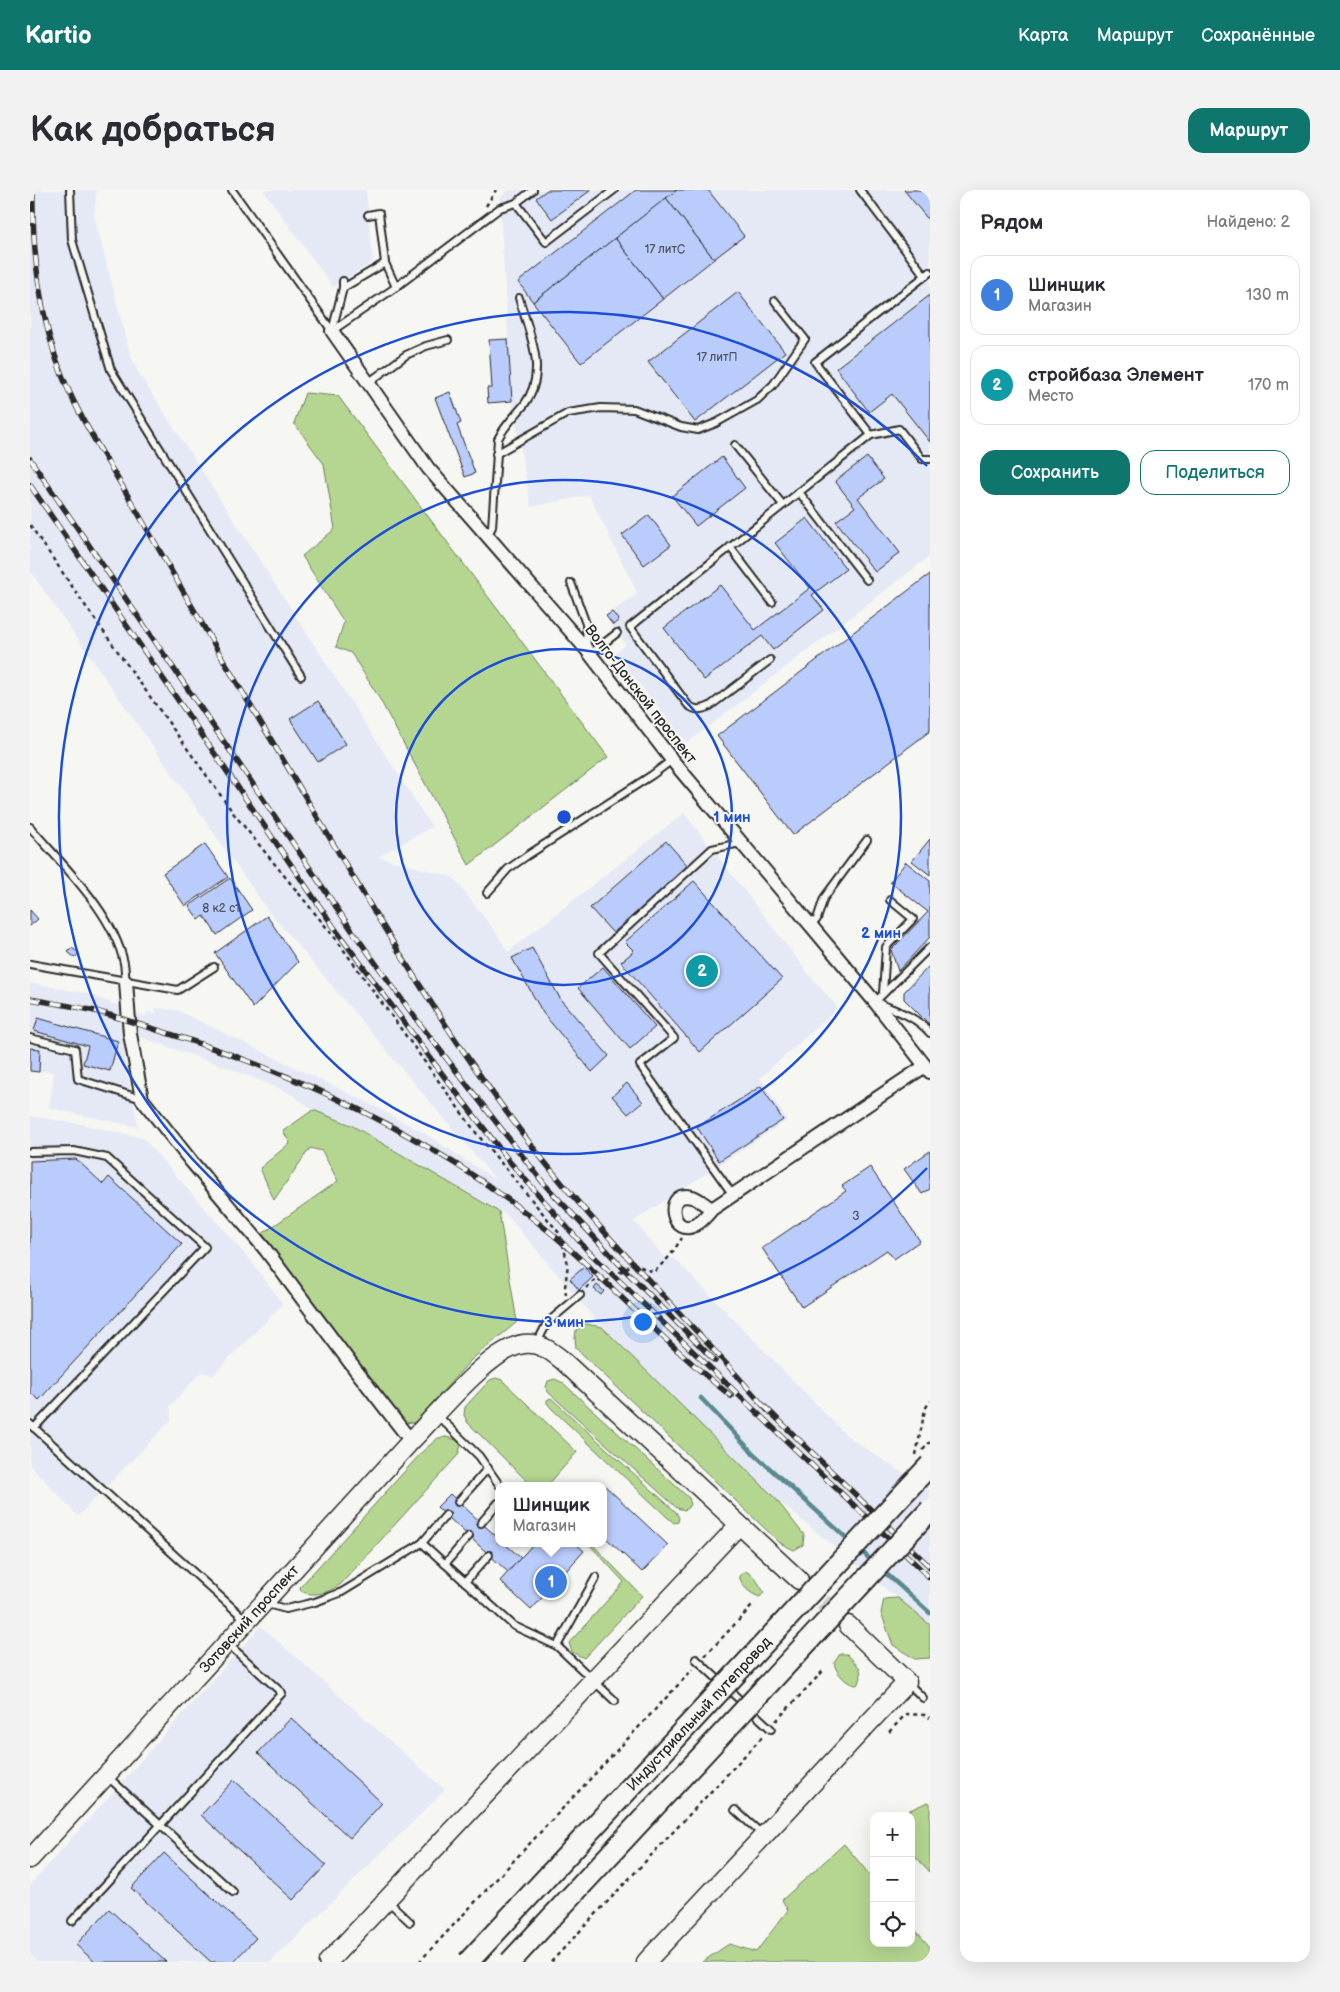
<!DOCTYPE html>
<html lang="ru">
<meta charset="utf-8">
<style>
body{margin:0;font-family:"Balsamiq Sans",sans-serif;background:#f2f2f3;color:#2b2b33}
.controls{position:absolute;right:15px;bottom:15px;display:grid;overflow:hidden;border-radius:10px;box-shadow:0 5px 20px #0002}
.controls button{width:45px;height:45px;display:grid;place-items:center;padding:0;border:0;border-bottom:1px solid #e1e1e2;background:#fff;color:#2b2b33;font:25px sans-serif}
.you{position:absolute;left:612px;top:1131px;width:18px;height:18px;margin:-12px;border:4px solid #fff;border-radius:50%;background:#1a73e8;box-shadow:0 0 0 8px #1a73e833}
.badge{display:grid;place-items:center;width:32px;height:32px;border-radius:50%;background:#0f766e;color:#fff;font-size:16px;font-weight:700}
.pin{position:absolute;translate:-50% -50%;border:2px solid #fff;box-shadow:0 1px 5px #0006}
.popup{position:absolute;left:465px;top:1292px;width:112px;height:65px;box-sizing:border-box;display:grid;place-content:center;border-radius:10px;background:#fff;filter:drop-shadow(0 1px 4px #0005);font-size:16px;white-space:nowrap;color:#7c7c81}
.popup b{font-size:19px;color:#2b2b33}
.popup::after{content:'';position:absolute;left:50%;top:100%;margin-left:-10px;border:10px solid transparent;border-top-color:#fff}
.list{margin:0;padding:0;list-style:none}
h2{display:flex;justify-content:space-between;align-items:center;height:65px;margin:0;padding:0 20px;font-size:21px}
h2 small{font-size:16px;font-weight:400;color:#7c7c81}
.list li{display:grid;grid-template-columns:32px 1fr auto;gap:15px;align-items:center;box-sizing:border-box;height:80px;margin:0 10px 10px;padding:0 10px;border:1px solid #e1e1e2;border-radius:15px}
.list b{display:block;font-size:19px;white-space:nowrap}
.list p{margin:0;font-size:16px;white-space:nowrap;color:#7c7c81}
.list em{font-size:16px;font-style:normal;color:#7c7c81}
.actions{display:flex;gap:10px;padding:15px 20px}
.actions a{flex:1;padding:11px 0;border:1px solid #0f766e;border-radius:15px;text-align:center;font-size:18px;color:#0f766e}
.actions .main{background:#0f766e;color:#fff}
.icon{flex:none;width:28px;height:28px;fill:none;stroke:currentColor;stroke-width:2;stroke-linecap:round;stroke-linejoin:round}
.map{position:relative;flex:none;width:900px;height:1772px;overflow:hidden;border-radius:15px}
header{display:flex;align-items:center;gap:30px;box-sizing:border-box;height:70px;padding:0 25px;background:#0f766e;color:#fff}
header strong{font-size:24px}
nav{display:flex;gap:28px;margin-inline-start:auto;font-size:18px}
.intro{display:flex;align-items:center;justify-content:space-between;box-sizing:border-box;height:120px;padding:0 30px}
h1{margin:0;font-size:35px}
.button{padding:12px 22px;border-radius:15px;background:#0f766e;color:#fff;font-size:18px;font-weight:700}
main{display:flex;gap:30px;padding:0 30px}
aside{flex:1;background:#fff;border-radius:15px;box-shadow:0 5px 20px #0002}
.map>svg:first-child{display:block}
.built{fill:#e4e9f5}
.green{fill:#b4d691;stroke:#70805e}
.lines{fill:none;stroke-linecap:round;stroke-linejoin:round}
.stream{stroke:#59898f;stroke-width:4.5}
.building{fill:#baccfc;stroke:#2b2b2b}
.secondary-tunnel{stroke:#cdcdca;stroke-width:18;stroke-dasharray:18 9;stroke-linecap:butt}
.lane-casing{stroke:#2b2b2b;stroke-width:10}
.street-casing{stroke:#2b2b2b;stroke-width:16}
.secondary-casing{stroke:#2b2b2b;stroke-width:21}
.path{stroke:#2b2b2b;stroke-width:2.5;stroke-dasharray:4 4;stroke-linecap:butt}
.lane{stroke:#f6f6f2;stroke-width:6}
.street{stroke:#f6f6f2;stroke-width:12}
.secondary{stroke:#f6f6f2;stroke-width:18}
.rail-casing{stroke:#2b2b2b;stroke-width:5.5}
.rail{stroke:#f6f6f2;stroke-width:4;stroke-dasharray:11;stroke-linecap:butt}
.primary-bridge-casing{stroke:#2b2b2b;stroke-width:24;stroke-linecap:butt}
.path-bridge{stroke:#2b2b2b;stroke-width:2.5;stroke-dasharray:4 4;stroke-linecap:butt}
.primary-bridge{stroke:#f6f6f2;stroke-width:20}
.ring{fill:none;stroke:#1d4ed8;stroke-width:2.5}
.labels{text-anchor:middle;stroke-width:4;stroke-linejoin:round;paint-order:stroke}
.number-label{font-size:12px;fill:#4f535f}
.street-label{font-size:15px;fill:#2b2b2b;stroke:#f6f6f2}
.centre{fill:#1d4ed8;stroke:#f6f6f2;stroke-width:2.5}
.ring-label{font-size:15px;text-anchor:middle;font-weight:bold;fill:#1d4ed8;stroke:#f6f6f2;stroke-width:4;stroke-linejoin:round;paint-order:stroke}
</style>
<header>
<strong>Kartio</strong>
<nav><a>Карта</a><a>Маршрут</a><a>Сохранённые</a></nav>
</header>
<div class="intro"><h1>Как добраться</h1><a class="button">Маршрут</a></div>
<main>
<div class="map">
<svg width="900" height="1772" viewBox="0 0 900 1772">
<rect width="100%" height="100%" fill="#f6f6f2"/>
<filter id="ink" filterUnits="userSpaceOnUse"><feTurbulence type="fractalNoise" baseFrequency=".02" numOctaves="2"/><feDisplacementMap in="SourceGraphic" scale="10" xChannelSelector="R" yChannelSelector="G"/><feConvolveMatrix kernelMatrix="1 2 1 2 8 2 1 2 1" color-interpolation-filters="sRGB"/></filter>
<g filter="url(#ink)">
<g class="built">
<path d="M0,0H67L64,25L100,164L108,182L402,637L348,667L423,687L467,744L478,762L654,623L782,788L808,818L730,888L757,930L604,1031L636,1070L644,1068L817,1246L900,1301V1435L745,1308L572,1137L476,1024L469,1022L321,935L283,920L258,902L196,877L92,841L95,871L108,937L19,918L24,882L0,881V793L59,804L116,827L117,822L126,823L125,818L147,820L342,915L394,943L466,990L237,719L0,381Z"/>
<path d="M233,0H336L343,72L303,97Z"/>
<path d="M479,0H900V366L657,553L585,464L596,455L575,426L608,404L559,305L501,317L482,211L470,18V7Z"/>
<path d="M0,926L50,934L113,948L221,1071L253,1114L183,1185L171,1182L140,1216L141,1230L48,1326L0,1275Z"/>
<path d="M231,1436L415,1600L241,1772H0V1695Z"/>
</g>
<g class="green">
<path d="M275,203L308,206L578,567L439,675L348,506L321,463L306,457L314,432L272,366L305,339L294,274L264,233Z"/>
<path d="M283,920L321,935L469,1022L487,1132L441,1170L385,1232L373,1233L232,1044L308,991L292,961L280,958L244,1010L230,978L260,953L253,941Z"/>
<path d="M556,1134L572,1137L745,1308L774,1345L773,1355L764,1360L750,1353L546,1158L545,1148L546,1140Z"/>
<path d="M466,1188L472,1190L547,1262L517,1296H502L438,1233L434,1225L435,1217L460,1190Z"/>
<path d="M525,1189L533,1193L659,1308L661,1315L655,1320L647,1318L518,1202L516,1197L518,1191Z"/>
<path d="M521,1208L646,1322L649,1328L648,1332L644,1333L637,1327L522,1219L517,1213V1210Z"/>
<path d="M416,1247L427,1250L431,1255L428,1265L311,1394C300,1402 284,1408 271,1401L270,1397L393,1261L408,1248Z"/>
<path d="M558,1353H561L612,1406L554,1468L542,1462L539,1453L594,1392Z"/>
<path d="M715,1381C725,1385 728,1393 734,1402L730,1407C719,1403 713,1398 709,1386Z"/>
<path d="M868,1408L900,1435V1468L885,1469L863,1455L851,1423L854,1409Z"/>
<path d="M810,1464H817L830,1478L831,1488L827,1495C817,1495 806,1483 804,1473Z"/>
<path d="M898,1612L900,1613V1682L881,1662V1626H866Z"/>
<path d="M814,1654L844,1690V1753H881V1735L900,1757V1772H672L699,1754L726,1762L758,1720L752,1710Z"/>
</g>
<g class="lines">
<g class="stream">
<path d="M671,1208L724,1264L821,1352"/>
<path d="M829,1359L843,1372"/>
<path d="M851,1379L900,1423"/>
</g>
</g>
<g class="building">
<path d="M517,0H561L522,29L506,8Z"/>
<path d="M606,0H647L503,112L488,92Z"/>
<path d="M647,0H678L714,46L684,69L636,8Z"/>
<path d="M874,0H900V32Z"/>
<path d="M636,8L684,69L633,109L585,48Z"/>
<path d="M585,48L633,109L551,173L503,112Z"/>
<path d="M708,102L755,162L665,232L618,172Z"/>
<path d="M900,105V252L862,204L839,222L806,178Z"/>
<path d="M478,149L482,211L458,213L457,198H462L459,150Z"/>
<path d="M420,202L431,233L427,235L445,283L435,287L405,208Z"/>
<path d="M692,267L715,298L666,336L642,306Z"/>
<path d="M837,267L854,289L828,308L870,363L845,382L806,331L825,317L805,291Z"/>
<path d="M619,325L641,355L614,375L592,345Z"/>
<path d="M777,328L816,379L782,405L794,420L743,460L732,446L674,490L634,438L690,395L725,440L780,398L745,353Z"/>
<path d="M900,384V541L763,645L687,546Z"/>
<path d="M582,422L589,430L583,435L576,426Z"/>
<path d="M288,511L316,554L288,572L260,529Z"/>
<path d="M900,649V685L882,671Z"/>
<path d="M636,651L659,677L583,743L560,718Z"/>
<path d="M175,654L198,687L155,716L133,683Z"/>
<path d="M876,672L900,691V747L868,781L861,760L898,722L860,692Z"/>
<path d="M200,688L222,720L187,745L174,726L169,730L159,716Z"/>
<path d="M664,691L752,789L670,862L591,772L604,761L595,752Z"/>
<path d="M0,720L8,729L0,736Z"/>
<path d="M237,726L268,772L223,818L185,763Z"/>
<path d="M42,758L49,763L45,768L38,762Z"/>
<path d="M502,758L531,810L579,866L562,882L513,823L482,768Z"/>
<path d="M900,775V835L874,809V802Z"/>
<path d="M573,777L625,837L600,859L548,798Z"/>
<path d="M8,828L88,851L80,881L53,874L58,856L4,841Z"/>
<path d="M0,858L10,859L9,882L0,881Z"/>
<path d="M597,893L613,912L598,924L582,906Z"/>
<path d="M731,896L753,930L689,971L667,937Z"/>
<path d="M900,961V999L892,1004L874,979Z"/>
<path d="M46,969L73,994L79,987L152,1054L9,1210L0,1202V971Z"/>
<path d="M840,977L890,1051L864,1069L857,1060L772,1117L732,1058L816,1001L812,996Z"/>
<path d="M554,1077L563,1087L549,1100L540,1089Z"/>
<path d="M567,1095L574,1101L571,1105L564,1099Z"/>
<path d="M573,1294L638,1355L612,1382L574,1346V1296H571Z"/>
<path d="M420,1304L468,1348V1353H474L491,1368L478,1382L407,1317Z"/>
<path d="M504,1353H545L554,1361L501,1420L470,1391Z"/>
<path d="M261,1528L352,1613L320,1648L228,1563Z"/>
<path d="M204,1590L296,1675L263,1710L171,1625Z"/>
<path d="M134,1663L226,1748L203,1772H181L101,1698Z"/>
<path d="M79,1719L136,1772H65L46,1755Z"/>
</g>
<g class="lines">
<path class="secondary-tunnel" d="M773,1394L814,1432"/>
<g class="lane-casing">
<g id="lane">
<path d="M40,0L42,50L81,180L271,486"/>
<path d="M202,0L302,141"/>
<path d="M830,0L895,86"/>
<path d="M486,13L516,52L584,0"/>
<path d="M338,25L349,23L355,73L366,97"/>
<path d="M313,98L355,73"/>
<path d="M302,141L366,97L470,18L486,13L503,0"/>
<path d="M302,141L313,98V91"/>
<path d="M338,193L376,165L396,156L418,150"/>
<path d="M841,245L869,239L892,269H900"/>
<path d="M705,255L753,315"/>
<path d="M466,264L538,223L571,218L604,219L651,237L668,240L686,233L727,210L743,195L775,149L745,111"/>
<path d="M769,302L837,390"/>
<path d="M458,345L462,337L468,249C475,235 484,227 494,215C519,182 499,143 489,108"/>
<path d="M700,357L742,412"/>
<path d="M541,393L556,434L557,458"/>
<path d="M560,464L587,443"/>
<path d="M740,470L680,516C671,520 666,521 658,515L600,437L841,245L785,172L900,82"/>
<path d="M0,637C33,676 83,722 94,773C95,779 95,786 96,792"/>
<path d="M457,703L478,679L498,665L622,585L642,570"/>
<path d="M781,736L787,729L794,708L837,650"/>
<path d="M900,757L845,812C865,820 886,826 900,843"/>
<path d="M0,774L148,800L184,777"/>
<path d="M853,803L856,757L883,729L860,710"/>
<path d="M0,848L45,859L48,889L112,909"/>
<path d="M0,962L44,961L77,968L175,1057L4,1238"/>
<path d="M703,1005L610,875L644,848L569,763L682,659L710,653"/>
<path d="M507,1153L517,1133L550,1105"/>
<path d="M407,1225L449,1266L470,1296"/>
<path d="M0,1234L216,1430"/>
<path d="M428,1312L458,1278"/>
<path d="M451,1333L468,1313"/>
<path d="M392,1353L484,1436L527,1456L585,1511"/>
<path d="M415,1374L439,1346"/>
<path d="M435,1392L459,1365"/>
<path d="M237,1414L256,1419L285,1412L312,1402L392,1353L416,1325"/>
<path d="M527,1456L566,1387"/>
<path d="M666,1469L741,1539"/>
<path d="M878,1493L893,1508"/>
<path d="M77,1586L203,1702"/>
<path d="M705,1620L733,1645"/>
<path d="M357,1710L380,1732"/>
<path d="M42,1731L252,1503L198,1454"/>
</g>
</g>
<g class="street-casing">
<g id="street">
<path d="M302,141L398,278L557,460L642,570L845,812L900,882"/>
<path d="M96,792L100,844L112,909L161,971L235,1059L321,1174L381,1251"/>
<path d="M682,1019C676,1016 668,1008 662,1007C632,999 642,1052 668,1033C673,1030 678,1024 682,1019L895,876"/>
</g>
</g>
<g class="secondary-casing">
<g id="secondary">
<path id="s1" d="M0,1669L381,1251C405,1227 460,1158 494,1154C509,1152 521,1161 532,1170L769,1390"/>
<path d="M298,1772L709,1335"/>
<path d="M616,1772L877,1492L818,1435"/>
</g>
</g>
<g class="path">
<path d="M456,16L466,0"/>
<path d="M0,335L61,424L204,624L305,748L447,944L530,1044L538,1074L535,1097L536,1105"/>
<path d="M556,1098L566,1089L575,1092L603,1074L624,1082L640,1066L652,1048"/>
<path d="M886,1265L895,1219L900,1211"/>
<path d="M675,1466L722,1416"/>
<path d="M746,1531L793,1481"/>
<path d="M859,1542L876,1524L895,1525L900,1528"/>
<path d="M389,1772L663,1479"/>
<path d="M521,1772L734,1545"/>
</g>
<use href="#lane" class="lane"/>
<use href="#street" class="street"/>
<use href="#secondary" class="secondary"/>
<g class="rail-casing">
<g id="rail">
<path d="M3,0C2,61 10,129 32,185C50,230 78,271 102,313C141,380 179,447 219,513C312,666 399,825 509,965C580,1055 663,1133 737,1220"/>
<path d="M0,269L227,600L321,739L389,833L515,995L595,1080L685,1171"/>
<path d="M0,295L308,743L413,885L479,971L557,1060L900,1388"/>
<path d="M0,809C21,813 44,816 65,821C85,826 104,833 124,839C266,882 406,948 521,1043C583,1095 637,1156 701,1206"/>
<path d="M733,1215L900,1377"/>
</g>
</g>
<use href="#rail" class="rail"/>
<g class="primary-bridge-casing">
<g id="primary-bridge">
<path id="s2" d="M438,1772L900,1275"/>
<path d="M480,1772L900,1320"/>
</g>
</g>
<path class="path-bridge" d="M893,1260L900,1252"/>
<use href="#primary-bridge" class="primary-bridge"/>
</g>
</g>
<g class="ring">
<circle cx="534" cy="627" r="168"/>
<circle cx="534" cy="627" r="337"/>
<path d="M897 978A505 505 0 1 1 897 276"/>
</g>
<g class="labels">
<g class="number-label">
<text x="635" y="63">17 литС</text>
<text x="687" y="171">17 литП</text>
<text x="191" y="722">8 к2 с1</text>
<text x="826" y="1030">3</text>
</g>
<g class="street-label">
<text transform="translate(611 504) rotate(52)" y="5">Волго-Донской проспект</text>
<text dy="5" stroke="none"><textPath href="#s1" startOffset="325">Зотовский проспект</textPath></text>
<text dy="5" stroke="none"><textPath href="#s2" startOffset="339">Индустриальный путепровод</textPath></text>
</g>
</g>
<circle cx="534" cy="627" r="8" class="centre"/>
<g class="ring-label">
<text x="702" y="632">1 мин</text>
<text x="851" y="748">2 мин</text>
<text x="534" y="1137">3 мин</text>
</g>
</svg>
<div class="controls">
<button>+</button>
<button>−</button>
<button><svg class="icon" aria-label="locate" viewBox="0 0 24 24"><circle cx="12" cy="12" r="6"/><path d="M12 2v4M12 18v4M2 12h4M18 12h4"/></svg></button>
</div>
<div class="you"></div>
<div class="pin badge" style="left:521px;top:1392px;background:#3f7fe0">1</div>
<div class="popup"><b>Шинщик</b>Магазин</div>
<div class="pin badge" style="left:672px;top:781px;background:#0f9aa8">2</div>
</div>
<aside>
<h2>Рядом<small>Найдено: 2</small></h2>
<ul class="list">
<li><span class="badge" style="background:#3f7fe0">1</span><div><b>Шинщик</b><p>Магазин</p></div><em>130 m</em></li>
<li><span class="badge" style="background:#0f9aa8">2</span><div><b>стройбаза Элемент</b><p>Место</p></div><em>170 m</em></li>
</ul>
<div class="actions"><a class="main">Сохранить</a><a>Поделиться</a></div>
</aside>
</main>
